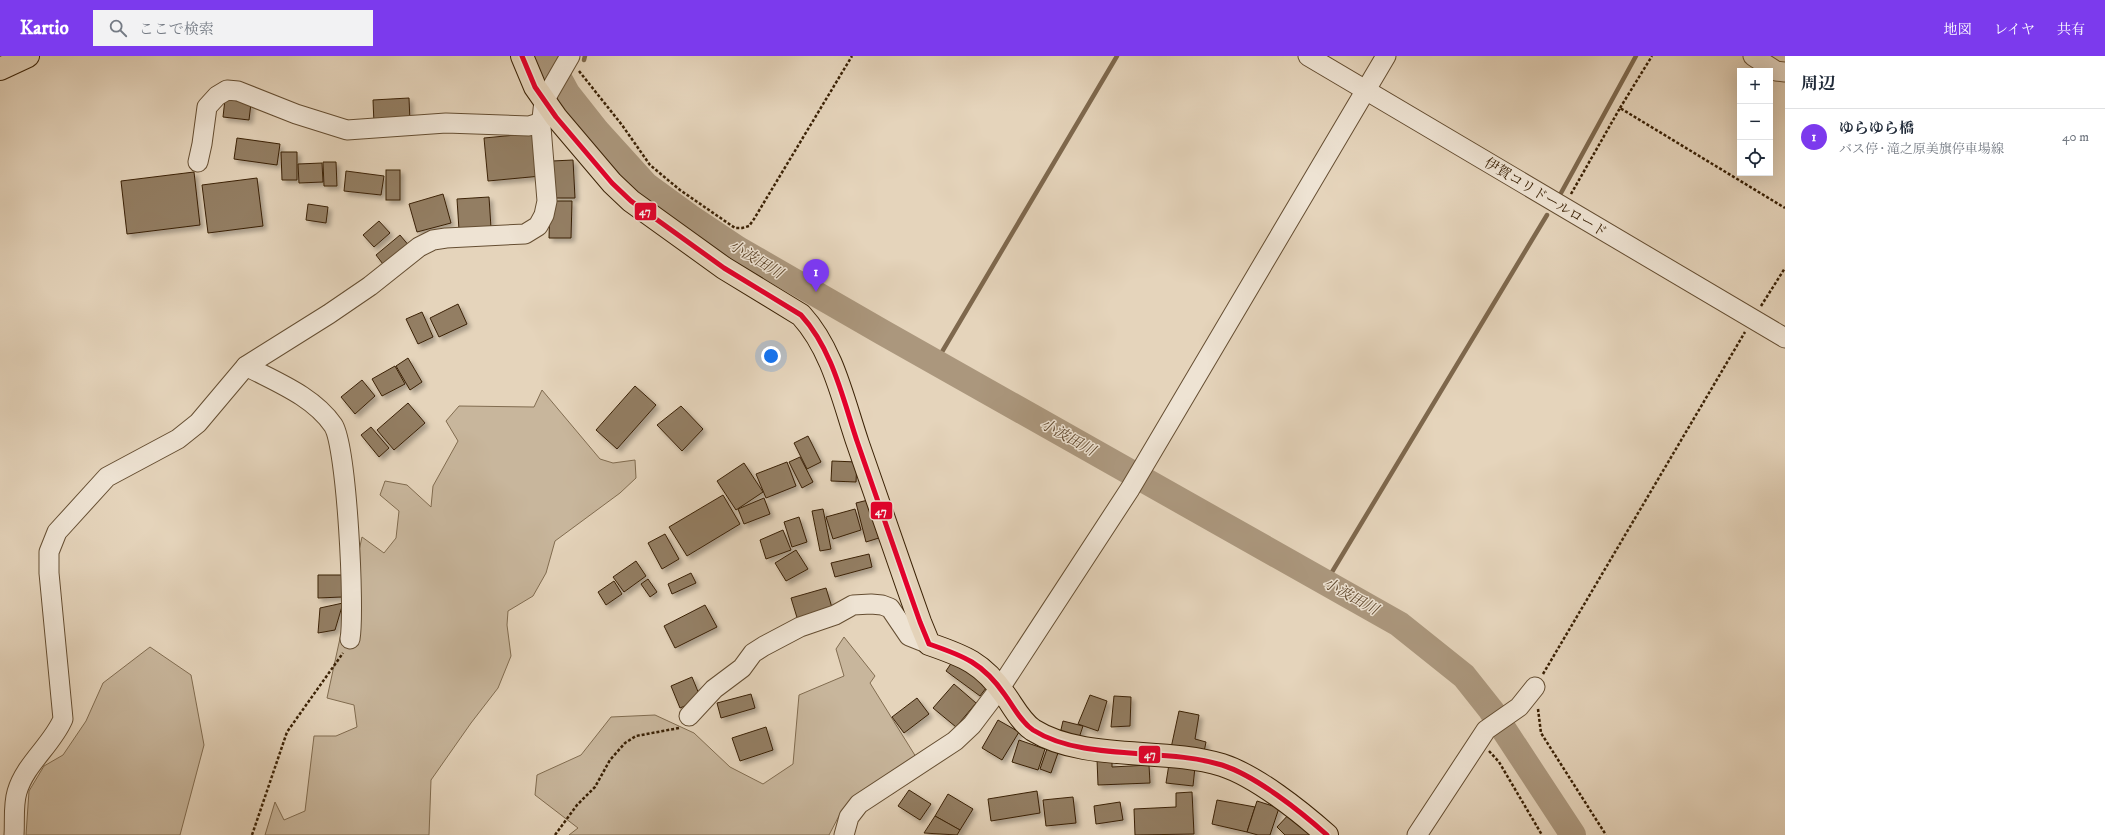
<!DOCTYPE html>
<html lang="ja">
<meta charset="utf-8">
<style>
body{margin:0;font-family:"IM FELL DW Pica","Noto Serif JP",serif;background:#f2f2f3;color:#1f2937}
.controls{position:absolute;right:12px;top:12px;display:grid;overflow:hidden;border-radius:0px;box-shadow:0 4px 16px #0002}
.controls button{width:36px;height:36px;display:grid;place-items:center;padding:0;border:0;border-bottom:1px solid #e0e1e3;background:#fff;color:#1f2937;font:20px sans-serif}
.you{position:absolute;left:771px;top:300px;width:14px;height:14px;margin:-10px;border:3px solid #fff;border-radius:50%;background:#1a73e8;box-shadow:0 0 0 6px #1a73e833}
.badge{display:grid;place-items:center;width:26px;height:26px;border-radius:50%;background:#7c3aed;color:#fff;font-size:13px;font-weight:700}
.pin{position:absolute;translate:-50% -33px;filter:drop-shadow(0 1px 2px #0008)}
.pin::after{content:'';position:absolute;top:21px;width:14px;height:12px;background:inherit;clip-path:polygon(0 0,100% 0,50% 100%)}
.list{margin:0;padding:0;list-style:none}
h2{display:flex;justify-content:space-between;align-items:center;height:52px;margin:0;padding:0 16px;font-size:17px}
h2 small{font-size:13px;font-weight:400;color:#747a83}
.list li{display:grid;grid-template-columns:26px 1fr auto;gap:12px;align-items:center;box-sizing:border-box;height:56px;padding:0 16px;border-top:1px solid #e0e1e3}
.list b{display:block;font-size:15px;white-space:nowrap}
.list p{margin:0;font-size:13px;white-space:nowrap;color:#747a83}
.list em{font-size:13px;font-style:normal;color:#747a83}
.icon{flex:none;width:22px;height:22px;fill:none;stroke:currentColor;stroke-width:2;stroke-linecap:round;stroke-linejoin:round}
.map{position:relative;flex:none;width:1785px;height:779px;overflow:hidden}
header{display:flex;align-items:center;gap:24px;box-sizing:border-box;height:56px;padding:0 20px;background:#7c3aed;color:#fff}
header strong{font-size:19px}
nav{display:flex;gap:22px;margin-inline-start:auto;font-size:14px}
.search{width:280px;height:36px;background:#f2f2f3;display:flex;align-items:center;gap:10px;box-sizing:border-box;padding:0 14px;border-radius:0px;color:#747a83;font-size:15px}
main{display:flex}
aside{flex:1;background:#fff}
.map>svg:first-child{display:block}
.green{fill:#c8b69c;stroke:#816c50}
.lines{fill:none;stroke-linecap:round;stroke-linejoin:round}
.stream{stroke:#7e684d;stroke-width:4.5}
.river{stroke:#ab977d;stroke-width:26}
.building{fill:#937e64;stroke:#3a2105;filter:url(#shadow)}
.minor-casing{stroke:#654e32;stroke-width:21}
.major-casing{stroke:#3a2105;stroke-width:24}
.highway-casing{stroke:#3a2105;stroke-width:24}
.path{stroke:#3a2105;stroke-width:2.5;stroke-dasharray:3 2;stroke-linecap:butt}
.minor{stroke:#eee3d3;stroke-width:19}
.major{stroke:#e5d4bb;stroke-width:22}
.highway{stroke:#e5d4bb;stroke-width:22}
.bus-1-casing{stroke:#eee3d3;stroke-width:8}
.bus-1{stroke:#e4002b;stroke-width:5}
.labels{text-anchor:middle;stroke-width:3;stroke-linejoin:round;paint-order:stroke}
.street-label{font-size:14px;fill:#3a2105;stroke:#eee3d3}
.water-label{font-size:15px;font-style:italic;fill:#624a2f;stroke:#eee3d3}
.line-badge{stroke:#eee3d3;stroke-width:1.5}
.badge-label{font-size:11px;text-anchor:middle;font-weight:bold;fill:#fff}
</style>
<header>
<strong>Kartio</strong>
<div class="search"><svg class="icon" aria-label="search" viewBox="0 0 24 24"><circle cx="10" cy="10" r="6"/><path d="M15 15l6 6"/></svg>ここで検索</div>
<nav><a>地図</a><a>レイヤ</a><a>共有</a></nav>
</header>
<main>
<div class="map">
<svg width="1785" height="779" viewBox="0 0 1785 779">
<defs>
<filter id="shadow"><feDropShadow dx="3.5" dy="3.5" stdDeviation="2" flood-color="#0004"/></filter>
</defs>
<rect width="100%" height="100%" fill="#e5d4bb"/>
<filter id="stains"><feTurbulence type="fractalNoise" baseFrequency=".005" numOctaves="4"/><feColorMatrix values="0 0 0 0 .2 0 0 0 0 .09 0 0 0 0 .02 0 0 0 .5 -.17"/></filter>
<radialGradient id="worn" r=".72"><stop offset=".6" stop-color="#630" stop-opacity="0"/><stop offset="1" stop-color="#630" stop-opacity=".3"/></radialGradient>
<g class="green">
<path d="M542,334L600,403L613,407L635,404L636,422L620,437L555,485L546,517L533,540L508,555L507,569L511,600L498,632L471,667L431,724L429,779H265L275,746L284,764L305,755L314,680H336L357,671L354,649L327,642L362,481L384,497L396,482L399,455L380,439L385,425L407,429L431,451L433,430L458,385L446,365L459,350L534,351Z"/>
<path d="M844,581L875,620L870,627L916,701L913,720L894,737L840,758L829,779H569L578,772L535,739L537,719L581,699L611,661L655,659L694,677L730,711L763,728L793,708L799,639L844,620L836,593Z"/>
<path d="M150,591L191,619L204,689L180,779H26L29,735L44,710L63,699L86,665L103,627Z"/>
</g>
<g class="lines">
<g class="stream">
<path d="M584,4L585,0"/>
<path d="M1561,137L1636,0"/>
<path d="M936,306L1117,0"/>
<path d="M1326,526L1547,159"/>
</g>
<path class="river" d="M547,0L567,37L597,75L646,129L690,161L738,193L882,276L1399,568L1464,620L1491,654L1573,779"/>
</g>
<g class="building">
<path d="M409,42L410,66L374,68L373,44Z"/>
<path d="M225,43L251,47L249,64L223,61Z"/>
<path d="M537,77L541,120L488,125L484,82Z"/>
<path d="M237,82L280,88L277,109L234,103Z"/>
<path d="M281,96H297V124H282Z"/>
<path d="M573,104L575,142H554L552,105Z"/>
<path d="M323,106H336L337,130H324Z"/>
<path d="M322,107L323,126L299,127L298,108Z"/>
<rect x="386" y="114" width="14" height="30"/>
<path d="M346,115L384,120L381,139L344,135Z"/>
<path d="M194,116L200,169L127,178L121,125Z"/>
<path d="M257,122L263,170L208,177L202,129Z"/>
<path d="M443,138L451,167L417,176L409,148Z"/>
<path d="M489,141L491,172L459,174L457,143Z"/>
<path d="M550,145H572L571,182H549Z"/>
<path d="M308,148L328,151L326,167L306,164Z"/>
<path d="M379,165L390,177L374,191L363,179Z"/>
<path d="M400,179L410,191L386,212L376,199Z"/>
<path d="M458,248L467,268L439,281L430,262Z"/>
<path d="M422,256L433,281L418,288L406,263Z"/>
<path d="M408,302L422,326L410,334L396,310Z"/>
<path d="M395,310L405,328L382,340L372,323Z"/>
<path d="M362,324L375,340L355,358L341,341Z"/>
<path d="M635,330L656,349L617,393L596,374Z"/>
<path d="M408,347L425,367L394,394L377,374Z"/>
<path d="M681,350L703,373L682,395L657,369Z"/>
<path d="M371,371L389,392L379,401L361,379Z"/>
<path d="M808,380L821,406L807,413L794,387Z"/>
<path d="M800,401L813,426L802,432L789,406Z"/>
<path d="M832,405L857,406L856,426L831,425Z"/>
<path d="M787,406L796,430L766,442L756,418Z"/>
<path d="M744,407L763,436L736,454L717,425Z"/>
<path d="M723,439L740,468L687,500L669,471Z"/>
<path d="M764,442L770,458L744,468L738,453Z"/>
<path d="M872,443L882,481L866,486L856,447Z"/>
<path d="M823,453L831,493L820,495L812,455Z"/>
<path d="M855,453L861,474L833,483L826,461Z"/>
<path d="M799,461L807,486L792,491L784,466Z"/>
<path d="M783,474L791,494L766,503L760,484Z"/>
<path d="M665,478L679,503L662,513L648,487Z"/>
<path d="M796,494L808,513L786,525L775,507Z"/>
<path d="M869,498L872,511L835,521L831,507Z"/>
<path d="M636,505L646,520L624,536L613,521Z"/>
<path d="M691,517L696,527L672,538L668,528Z"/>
<path d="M318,519H343L342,541L318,542Z"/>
<path d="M648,523L657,536L650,541L641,528Z"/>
<path d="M614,525L622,538L606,549L598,536Z"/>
<path d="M826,532L834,558L799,568L791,542Z"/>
<path d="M343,547L335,574L318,577L320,552Z"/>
<path d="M705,549L717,571L675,592L664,570Z"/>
<path d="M954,603L989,628L980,640L946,615Z"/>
<path d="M692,621L701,643L680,652L671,630Z"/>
<path d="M954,628L976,647L956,671L933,652Z"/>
<path d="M751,638L755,652L721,662L717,647Z"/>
<path d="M1090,639L1107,645L1098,675L1078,668Z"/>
<path d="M1114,640L1131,641L1130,670L1111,671Z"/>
<path d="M917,642L929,658L904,677L892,661Z"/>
<path d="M1179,655L1199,659L1195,683L1206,686L1204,696L1171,692Z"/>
<path d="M998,664L1019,676L1002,704L982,692Z"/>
<path d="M1063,665L1083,670L1079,682L1060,678Z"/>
<path d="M766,671L773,694L740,705L732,682Z"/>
<path d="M1019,684L1045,693L1038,714L1012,706Z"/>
<path d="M1048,690L1059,694L1051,717L1040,713Z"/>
<path d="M1097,703H1112V711L1149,709L1150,727L1098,729Z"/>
<path d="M1169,708L1195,711L1193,730L1166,727Z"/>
<path d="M909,734L931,748L920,764L898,750Z"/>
<path d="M1037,735L1040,757L991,765L988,743Z"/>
<path d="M1192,736L1194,778L1135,779L1134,753L1176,751V737Z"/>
<path d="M948,738L973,753L960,774L935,760Z"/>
<path d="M1073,741L1076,767L1046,770L1043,744Z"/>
<path d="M1217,744L1255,751L1247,776L1212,768Z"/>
<path d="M1257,745L1279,752L1270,779H1258L1247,776Z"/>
<path d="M1120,746L1123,764L1096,768L1094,750Z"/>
<path d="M1291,756L1315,779H1285L1277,771Z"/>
<path d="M935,760L960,774L957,779L924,777Z"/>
</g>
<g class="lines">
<g class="minor-casing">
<g id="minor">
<path d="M1308,0L1785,282"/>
<path d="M1753,0L1776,15L1785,16"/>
<path d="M198,106L202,88L207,51L217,40L227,34L238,35L296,58L347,74L446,67L529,70L542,66"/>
<path d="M246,310C276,326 313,340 333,369C347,389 355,555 350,583"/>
<path d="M689,660L714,633L742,612L753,597L764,590L800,571L835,559L853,549L871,548L882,549L890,552L909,580L929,588"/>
<path d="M14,779C15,765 13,749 17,736C25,708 52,689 63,663L49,517V496L57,476L107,421L178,383L198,367L246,310L329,258L370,230L419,191L433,184L446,182L525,178L538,170L544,159L547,145L541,71L544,45L570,0"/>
<path d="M844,779L849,761L859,748L955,685L972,669L1000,632L1130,433L1386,0"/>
<path d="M1417,779L1486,674L1519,651L1535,631"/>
</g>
</g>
<g class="major-casing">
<path id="major" d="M522,0L535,31L556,61L612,127L631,145L724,212L801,259C833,294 843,344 858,388C879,448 899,507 920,566L929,588C964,600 983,607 1005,639C1013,650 1021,666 1033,674C1084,706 1164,691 1222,709C1256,720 1300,755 1327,779"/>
</g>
<g class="highway-casing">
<path id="highway" d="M0,13L28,0"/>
</g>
<g class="path">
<path d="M579,15L622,69L650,109L680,134L735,172H742L749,170L754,163L852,0"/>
<path d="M1620,52L1652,0"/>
<path d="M1571,138L1620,52L1785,152"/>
<path d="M1761,250L1785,212"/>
<path d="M1543,618L1745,276"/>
<path d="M1538,653L1541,677L1606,779"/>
<path d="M1489,695L1499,706L1542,779"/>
<path d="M252,779L287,676L343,597"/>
<path d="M555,779L577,749L595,731L610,704L625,687L636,680L679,672"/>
</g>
<use href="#minor" class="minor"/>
<use href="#major" class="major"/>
<use href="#highway" class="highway"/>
<g class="bus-1-casing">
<path id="bus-1" d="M522,0L535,31L556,61L612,127L631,145L724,212L801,259C833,294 843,344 858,388C879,448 899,507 920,566L929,588C964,600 983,607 1005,639C1013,650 1021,666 1033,674C1084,706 1164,691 1222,709C1256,720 1300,755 1327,779"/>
</g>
<use href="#bus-1" class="bus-1"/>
</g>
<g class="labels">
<g class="street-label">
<text transform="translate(1546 141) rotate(31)" y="5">伊賀コリドールロード</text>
</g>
<g class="water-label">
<text transform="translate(756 203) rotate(31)" y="5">小波田川</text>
<text transform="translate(1068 381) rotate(29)" y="5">小波田川</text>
<text transform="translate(1351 540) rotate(29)" y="5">小波田川</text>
</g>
</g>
<g class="line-badge">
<rect x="634" y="146" width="23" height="19" rx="4" fill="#e4002b"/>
<rect x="870" y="445" width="23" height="19" rx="4" fill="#e4002b"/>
<rect x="1138" y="689" width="23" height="19" rx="4" fill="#e4002b"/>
</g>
<g class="badge-label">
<text x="645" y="159">47</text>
<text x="881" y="459">47</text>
<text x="1150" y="702">47</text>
</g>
<rect width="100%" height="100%" filter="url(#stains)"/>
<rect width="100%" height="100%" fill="url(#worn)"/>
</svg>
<div class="controls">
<button>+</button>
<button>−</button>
<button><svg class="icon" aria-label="locate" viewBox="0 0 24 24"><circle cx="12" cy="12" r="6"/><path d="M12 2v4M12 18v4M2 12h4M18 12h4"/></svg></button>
</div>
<div class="you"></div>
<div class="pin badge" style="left:816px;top:236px">1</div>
</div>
<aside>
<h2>周辺<small></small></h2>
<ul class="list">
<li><span class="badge">1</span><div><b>ゆらゆら橋</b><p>バス停 · 滝之原美旗停車場線</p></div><em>40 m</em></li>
</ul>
</aside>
</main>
